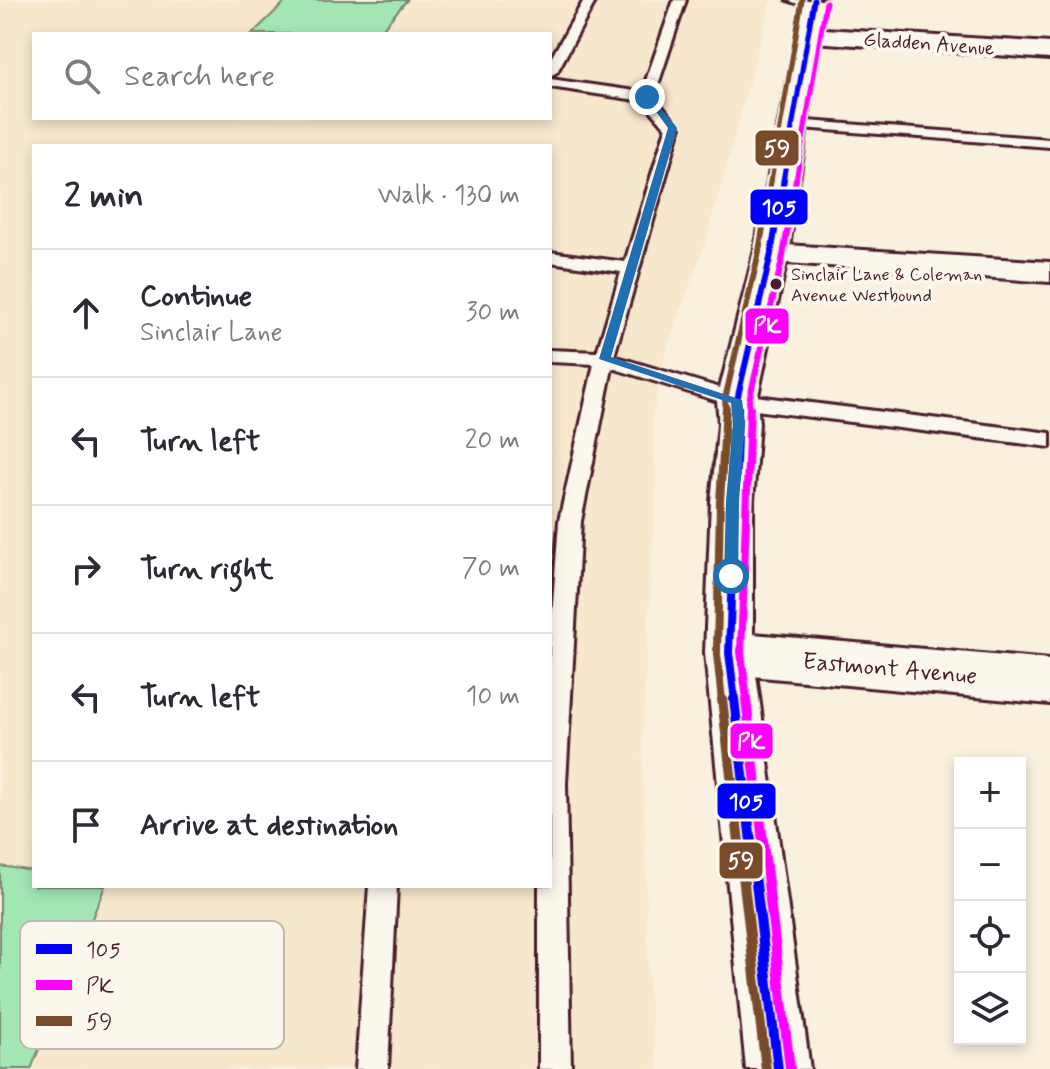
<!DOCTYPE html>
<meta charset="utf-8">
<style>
body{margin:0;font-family:Mynerve,sans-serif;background:#f2f2f3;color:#2b2b33}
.controls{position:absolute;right:24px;bottom:24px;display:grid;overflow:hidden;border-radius:0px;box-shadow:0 4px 12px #0003}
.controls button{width:72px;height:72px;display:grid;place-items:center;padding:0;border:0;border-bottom:2px solid #e1e1e2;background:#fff;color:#2b2b33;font:40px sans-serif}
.stop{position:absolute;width:24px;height:24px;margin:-18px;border:6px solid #1f6fb2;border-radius:50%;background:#fff}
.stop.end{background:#1f6fb2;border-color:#fff;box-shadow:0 2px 8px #0008}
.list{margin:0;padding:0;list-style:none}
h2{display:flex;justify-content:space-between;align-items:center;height:104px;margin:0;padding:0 32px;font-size:34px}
h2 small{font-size:26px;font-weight:400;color:#7c7c81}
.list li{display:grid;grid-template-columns:52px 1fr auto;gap:24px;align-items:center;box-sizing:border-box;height:128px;padding:0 32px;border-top:2px solid #e1e1e2}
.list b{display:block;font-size:30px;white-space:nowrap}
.list p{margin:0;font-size:26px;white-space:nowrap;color:#7c7c81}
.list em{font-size:26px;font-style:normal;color:#7c7c81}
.icon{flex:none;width:44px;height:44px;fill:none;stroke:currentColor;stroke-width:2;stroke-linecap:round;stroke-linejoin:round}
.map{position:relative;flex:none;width:1050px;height:1069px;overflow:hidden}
.search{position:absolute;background:#fff;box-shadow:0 4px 12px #0003;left:32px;top:32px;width:520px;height:88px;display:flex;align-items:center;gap:20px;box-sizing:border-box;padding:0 28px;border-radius:0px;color:#7c7c81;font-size:30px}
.panel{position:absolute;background:#fff;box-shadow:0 4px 12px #0003;left:32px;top:144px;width:520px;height:744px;border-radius:0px}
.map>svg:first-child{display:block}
.built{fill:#f7e7cd;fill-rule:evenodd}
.green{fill:#a2e7b3;stroke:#76836f;stroke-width:2}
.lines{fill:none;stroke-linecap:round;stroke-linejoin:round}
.service-casing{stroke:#4a1f2b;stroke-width:6}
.minor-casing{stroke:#4a1f2b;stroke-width:6}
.secondary-casing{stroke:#4a1f2b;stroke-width:6}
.service{fill:#fbf7ec;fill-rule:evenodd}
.minor{fill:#fbf7ec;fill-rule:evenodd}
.secondary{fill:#fbf7ec;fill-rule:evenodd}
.bus-1-far3-casing{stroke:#fbf7ec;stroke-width:9}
.bus-1-far2-casing{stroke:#fbf7ec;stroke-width:11}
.bus-1-far1-casing{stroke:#fbf7ec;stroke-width:14}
.bus-1-casing{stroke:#fbf7ec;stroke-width:16}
.bus-2-far3-casing{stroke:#fbf7ec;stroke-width:9}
.bus-2-far2-casing{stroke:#fbf7ec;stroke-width:11}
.bus-2-far1-casing{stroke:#fbf7ec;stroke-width:14}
.bus-2-casing{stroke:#fbf7ec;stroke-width:16}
.bus-3-far3-casing{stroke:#fbf7ec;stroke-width:9}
.bus-3-far2-casing{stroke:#fbf7ec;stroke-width:11}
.bus-3-far1-casing{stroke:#fbf7ec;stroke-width:14}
.bus-3-casing{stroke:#fbf7ec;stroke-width:16}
.bus-1-far3{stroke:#00f;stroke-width:5}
.bus-1-far2{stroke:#00f;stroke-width:6}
.bus-1-far1{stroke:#00f;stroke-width:8}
.bus-1{stroke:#00f;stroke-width:10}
.bus-2-far3{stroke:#f0f;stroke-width:5}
.bus-2-far2{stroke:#f0f;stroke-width:6}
.bus-2-far1{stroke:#f0f;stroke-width:8}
.bus-2{stroke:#f0f;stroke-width:10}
.bus-3-far3{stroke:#7a4b2a;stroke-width:5}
.bus-3-far2{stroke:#7a4b2a;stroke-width:6}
.bus-3-far1{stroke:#7a4b2a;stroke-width:8}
.bus-3{stroke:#7a4b2a;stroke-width:10}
.route{fill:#1f6fb2}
.bus-dot{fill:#4a1f2b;stroke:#fbf7ec;stroke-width:3}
.labels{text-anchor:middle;stroke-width:8;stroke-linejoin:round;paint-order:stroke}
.far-bus-label{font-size:18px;fill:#4a1f2b;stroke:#fbf7ec;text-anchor:start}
.far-street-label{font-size:20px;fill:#4a1f2b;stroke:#fbf7ec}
.street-label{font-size:24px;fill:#4a1f2b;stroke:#fbf7ec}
.key{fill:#fbf7ec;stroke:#c6b6b2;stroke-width:2}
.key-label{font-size:22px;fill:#4a1f2b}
.line-badge{stroke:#fbf7ec;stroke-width:3}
.badge-label{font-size:22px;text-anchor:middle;font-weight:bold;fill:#fff}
</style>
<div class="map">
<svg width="1050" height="1069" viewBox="0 0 1050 1069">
<rect width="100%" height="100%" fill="#f9f0de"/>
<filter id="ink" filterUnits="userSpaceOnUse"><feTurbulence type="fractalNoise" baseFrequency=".0125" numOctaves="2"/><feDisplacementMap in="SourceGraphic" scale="16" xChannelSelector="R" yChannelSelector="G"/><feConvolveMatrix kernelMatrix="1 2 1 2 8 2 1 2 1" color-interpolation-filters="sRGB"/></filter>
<g filter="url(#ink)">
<path class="built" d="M0,0H771L730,154L705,243L667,348L652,416L656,480L642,739L649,998L658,1069H0ZM34,34H550V118H34ZM34,146H550V886H34Z"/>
<g class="green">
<path d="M287,0H407L378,34H252Z"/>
<path d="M0,866L34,871V886H105L31,1069H0Z"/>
</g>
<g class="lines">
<g class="service-casing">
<g id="service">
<path d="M584,0H596L557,72L550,76V60Z"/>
<path d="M674,0H686L654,97L680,128L614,356L740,394L1050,433V447L740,408L612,368L581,521L566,783L571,1069H539V886H550V644L559,521L594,364L550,362V350L597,352L621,272L550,262V252L625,262L666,128L643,101L550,87V79L642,92Z"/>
<path d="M787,0H808L819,5L813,9Z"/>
<path d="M793,120L1050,139V147L788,127V121Z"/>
<path d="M369,886H397L388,1069H356Z"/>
</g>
</g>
<g class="minor-casing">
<g id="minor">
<path d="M808,28L1050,43V59L799,41L795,36L799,31Z"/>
<path d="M771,244L1050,262V282L759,261L754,254L759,247Z"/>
<path d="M729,632L1050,660V704L729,674L712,668L705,653L712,638Z"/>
</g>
</g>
<g class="secondary-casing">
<path id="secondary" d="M802,0H826L788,254L757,400L759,424L753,501V653L810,1069H746L705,653L711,501L719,424L717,400L754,254Z"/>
</g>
<use href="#service" class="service"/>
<use href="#minor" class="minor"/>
<use href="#secondary" class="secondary"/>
<g class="bus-1-far3-casing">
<path id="bus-1-far3" d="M783,181L814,0"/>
</g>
<g class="bus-1-far2-casing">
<path id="bus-1-far2" d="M738,410L737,400L771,254L784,179"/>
</g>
<g class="bus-1-far1-casing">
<path id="bus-1-far1" d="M735,701L729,653L738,408"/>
</g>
<g class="bus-1-casing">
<path id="bus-1" d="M734,699L778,1069"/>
</g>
<g class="bus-2-far3-casing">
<path id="bus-2-far3" d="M796,181L826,2"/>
</g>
<g class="bus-2-far2-casing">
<path id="bus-2-far2" d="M750,410L749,401L783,256L796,179"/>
</g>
<g class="bus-2-far1-casing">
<path id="bus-2-far1" d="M747,701L741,652L750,408"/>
</g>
<g class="bus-2-casing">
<path id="bus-2" d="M746,699L790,1068"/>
</g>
<g class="bus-3-far3-casing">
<path id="bus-3-far3" d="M771,181L802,0"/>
</g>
<g class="bus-3-far2-casing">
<path id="bus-3-far2" d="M726,410L725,399L759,252L771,179"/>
</g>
<g class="bus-3-far1-casing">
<path id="bus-3-far1" d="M722,701L717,654L720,501L726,408"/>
</g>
<g class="bus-3-casing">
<path id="bus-3" d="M722,699L766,1069"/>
</g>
<use href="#bus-1-far3" class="bus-1-far3"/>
<use href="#bus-1-far2" class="bus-1-far2"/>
<use href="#bus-1-far1" class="bus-1-far1"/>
<use href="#bus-1" class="bus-1"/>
<use href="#bus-2-far3" class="bus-2-far3"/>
<use href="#bus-2-far2" class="bus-2-far2"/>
<use href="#bus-2-far1" class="bus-2-far1"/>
<use href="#bus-2" class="bus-2"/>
<use href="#bus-3-far3" class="bus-3-far3"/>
<use href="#bus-3-far2" class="bus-3-far2"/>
<use href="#bus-3-far1" class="bus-3-far1"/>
<use href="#bus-3" class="bus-3"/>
</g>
</g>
<path class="route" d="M644,95H650L677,128L611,357L742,400L745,424L739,501L738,576L731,581L724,576L726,501L733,424L731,403L599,359L668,128Z"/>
<circle class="bus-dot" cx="776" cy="284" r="7"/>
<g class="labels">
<g class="far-bus-label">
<text x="791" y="280">Sinclair Lane &amp; Coleman<tspan x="791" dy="21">Avenue Westbound</tspan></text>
</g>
<g class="far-street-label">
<text transform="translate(929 43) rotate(4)" y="7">Gladden Avenue</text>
</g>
<g class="street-label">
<text transform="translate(890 668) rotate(5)" y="8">Eastmont Avenue</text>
</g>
</g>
<rect x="20" y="921" width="264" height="128" rx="12" class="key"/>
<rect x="36" y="944" width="36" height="10" fill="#00f"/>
<rect x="36" y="980" width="36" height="10" fill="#f0f"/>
<rect x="36" y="1016" width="36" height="10" fill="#7a4b2a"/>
<g class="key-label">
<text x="86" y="957">105</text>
<text x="86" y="993">PK</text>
<text x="86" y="1029">59</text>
</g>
<g class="line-badge">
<rect x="754" y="129" width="46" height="38" rx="8" fill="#7a4b2a"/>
<rect x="749" y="188" width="60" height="38" rx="8" fill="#00f"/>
<rect x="744" y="307" width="46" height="38" rx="8" fill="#f0f"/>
<rect x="729" y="722" width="45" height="38" rx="8" fill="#f0f"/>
<rect x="716" y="782" width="61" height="38" rx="8" fill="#00f"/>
<rect x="718" y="841" width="46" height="39" rx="8" fill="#7a4b2a"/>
</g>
<g class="badge-label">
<text x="777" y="156">59</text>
<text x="779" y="215">105</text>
<text x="767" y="333">PK</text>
<text x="751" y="749">PK</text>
<text x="746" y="809">105</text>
<text x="741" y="868">59</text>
</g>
</svg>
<div class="controls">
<button>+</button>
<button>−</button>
<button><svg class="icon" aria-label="locate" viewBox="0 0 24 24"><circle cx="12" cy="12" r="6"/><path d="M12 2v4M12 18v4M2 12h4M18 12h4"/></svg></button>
<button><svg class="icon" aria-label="layers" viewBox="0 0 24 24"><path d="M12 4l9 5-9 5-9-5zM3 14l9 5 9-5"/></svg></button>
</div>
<div class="stop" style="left:731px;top:576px"></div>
<div class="stop end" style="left:647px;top:97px"></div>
<div class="search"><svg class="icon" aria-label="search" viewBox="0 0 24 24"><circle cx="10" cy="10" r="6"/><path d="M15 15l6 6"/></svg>Search here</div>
<section class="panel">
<h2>2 min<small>Walk · 130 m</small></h2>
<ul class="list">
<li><svg class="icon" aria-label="ahead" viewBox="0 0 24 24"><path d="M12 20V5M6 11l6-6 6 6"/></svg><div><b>Continue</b><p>Sinclair Lane</p></div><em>30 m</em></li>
<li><svg class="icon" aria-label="left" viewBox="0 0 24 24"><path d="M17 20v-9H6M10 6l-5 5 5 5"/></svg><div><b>Turn left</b></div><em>20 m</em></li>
<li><svg class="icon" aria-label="right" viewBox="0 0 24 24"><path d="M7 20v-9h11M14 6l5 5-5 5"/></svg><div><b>Turn right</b></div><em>70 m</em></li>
<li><svg class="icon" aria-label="left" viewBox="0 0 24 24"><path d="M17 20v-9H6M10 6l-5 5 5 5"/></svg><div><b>Turn left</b></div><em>10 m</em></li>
<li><svg class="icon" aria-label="arrive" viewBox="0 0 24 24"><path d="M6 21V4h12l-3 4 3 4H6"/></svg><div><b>Arrive at destination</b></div></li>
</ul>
</section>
</div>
